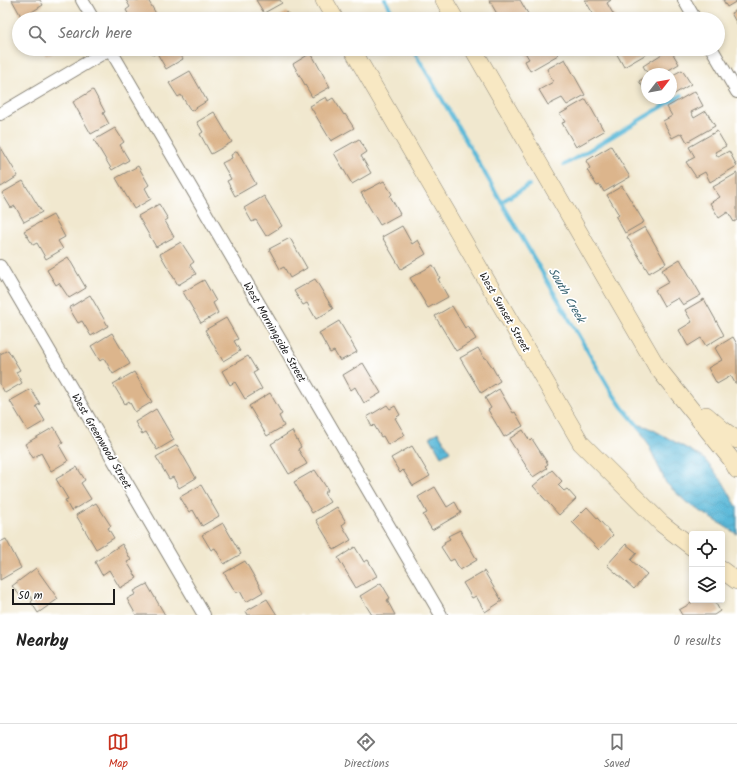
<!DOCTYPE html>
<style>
body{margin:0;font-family:Kalam,sans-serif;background:#f6f6f6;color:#222}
.controls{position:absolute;right:12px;bottom:12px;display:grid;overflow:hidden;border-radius:4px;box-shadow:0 2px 6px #0003}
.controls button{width:36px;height:36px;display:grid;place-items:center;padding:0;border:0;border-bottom:1px solid #e0e0e0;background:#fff;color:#222;font:20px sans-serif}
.compass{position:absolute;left:641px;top:68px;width:36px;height:36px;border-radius:50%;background:#fff;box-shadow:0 2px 6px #0003;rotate:59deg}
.scale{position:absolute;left:12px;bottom:10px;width:103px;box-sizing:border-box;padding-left:4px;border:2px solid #1c1c1c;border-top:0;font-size:11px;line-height:14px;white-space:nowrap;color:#1c1c1c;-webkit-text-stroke:3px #fff;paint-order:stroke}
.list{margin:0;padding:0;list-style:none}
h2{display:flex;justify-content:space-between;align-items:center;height:52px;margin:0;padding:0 16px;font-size:17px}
h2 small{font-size:13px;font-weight:400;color:#767676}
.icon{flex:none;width:22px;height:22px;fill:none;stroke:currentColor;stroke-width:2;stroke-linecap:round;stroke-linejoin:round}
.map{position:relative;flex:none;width:737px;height:615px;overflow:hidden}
.search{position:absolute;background:#fff;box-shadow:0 2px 6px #0003;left:12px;right:12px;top:12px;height:44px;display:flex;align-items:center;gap:10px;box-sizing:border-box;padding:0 14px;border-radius:22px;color:#767676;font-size:15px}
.sheet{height:108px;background:#fff}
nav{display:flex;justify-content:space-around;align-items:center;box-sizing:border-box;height:56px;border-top:1px solid #e0e0e0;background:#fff;font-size:11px;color:#767676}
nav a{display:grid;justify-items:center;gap:2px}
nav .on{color:#c8321e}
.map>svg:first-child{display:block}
.water{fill:url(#water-waves);stroke:#3c6a7a}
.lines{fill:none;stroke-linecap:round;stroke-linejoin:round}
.stream{stroke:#5bb9d9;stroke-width:4}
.building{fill:#dcb58c}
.street-casing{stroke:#868276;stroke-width:14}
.secondary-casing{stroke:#868276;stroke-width:18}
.street{stroke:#fff;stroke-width:12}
.secondary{stroke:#f8e8c3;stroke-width:17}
.labels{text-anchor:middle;stroke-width:3.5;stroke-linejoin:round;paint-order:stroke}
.street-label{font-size:11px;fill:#1c1c1c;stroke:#fff}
.water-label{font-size:12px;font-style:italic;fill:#386371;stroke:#fff}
</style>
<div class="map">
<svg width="737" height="615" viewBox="0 0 737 615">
<defs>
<pattern id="water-waves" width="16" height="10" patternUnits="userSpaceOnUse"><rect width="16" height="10" fill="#5bb9d9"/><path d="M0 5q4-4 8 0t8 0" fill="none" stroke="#4f9eba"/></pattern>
</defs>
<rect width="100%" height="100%" fill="#fff"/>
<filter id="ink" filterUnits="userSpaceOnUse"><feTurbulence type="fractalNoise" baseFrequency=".025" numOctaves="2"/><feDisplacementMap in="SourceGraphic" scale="8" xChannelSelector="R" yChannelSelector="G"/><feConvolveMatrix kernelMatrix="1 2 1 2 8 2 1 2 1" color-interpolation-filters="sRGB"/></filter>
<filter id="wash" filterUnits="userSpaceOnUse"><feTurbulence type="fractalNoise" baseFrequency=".012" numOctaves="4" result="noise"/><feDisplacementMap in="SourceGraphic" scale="16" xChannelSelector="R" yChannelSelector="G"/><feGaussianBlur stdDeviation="0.9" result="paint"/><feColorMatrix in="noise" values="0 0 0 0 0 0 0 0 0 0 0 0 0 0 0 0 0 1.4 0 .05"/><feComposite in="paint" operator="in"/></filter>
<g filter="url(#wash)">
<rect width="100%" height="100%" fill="#f1e8cf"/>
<g class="water">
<path d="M636,424L648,427L695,453L705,460L723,482L737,507V534L686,502L666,483L647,442Z"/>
<path d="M438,432L450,451L441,456L430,437Z"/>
</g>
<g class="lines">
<g class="stream">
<path d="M385,0L396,19"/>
<path d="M413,49L609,388L622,407L640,428"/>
<path d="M564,165L682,95"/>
<path d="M501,202L529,185"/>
</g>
</g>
<g id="blocks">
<g class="building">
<path d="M12,0H40L43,5L22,18Z"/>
<path d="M126,0H148L158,17L155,19H131L126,10L130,7Z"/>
<path d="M256,0H280L282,3L264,13Z"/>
<path d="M489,0H520L531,19H500Z"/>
<path d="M585,0H611L607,3L616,19H596Z"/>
<path d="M723,0H737V1L727,7Z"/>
<path d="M737,10V24L731,13Z"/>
<path d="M287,12L292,19H275Z"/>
<path d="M45,14L48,19H37Z"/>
<path d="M42,49H58L46,56Z"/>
<path d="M149,49H177L183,59L166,69L157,53L153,55Z"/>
<path d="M285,49H299L288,55Z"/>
<path d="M523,49H554L558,55L530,71L525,61L529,59Z"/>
<path d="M614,49H655L624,67Z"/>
<path d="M670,49L679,64L667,71L669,74H648L643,66Z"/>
<path d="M311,53L330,87L312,97L293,64Z"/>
<path d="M565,59L585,95L567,105L562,98L548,105L539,90L553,82L547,69Z"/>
<path d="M682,70L691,84L671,96V76Z"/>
<path d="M190,71L207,101L191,111L181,95L178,97L169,83Z"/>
<path d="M647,76V94L639,81Z"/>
<path d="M93,90L105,112L103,113L109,124L91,134L73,102Z"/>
<path d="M695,91L703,106L691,112L694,118L706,111L715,126L687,142L682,133L672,138L663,121L672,116L667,107Z"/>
<path d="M326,97L328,101L333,98L344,115L345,114L354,128L331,141L310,106Z"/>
<path d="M586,99L604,131L576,147L562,123L565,122L560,114Z"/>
<path d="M214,112L232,142L211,154L200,134L203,132L197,122Z"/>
<path d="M115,128L124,142L120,145L129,160L112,170L94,140Z"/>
<path d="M717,131L726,146L715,152L718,157L729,151L737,166L710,182L705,172L696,177L686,162L695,157L689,147Z"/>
<path d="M359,139L367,152L361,156L371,173L352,184L334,153Z"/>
<path d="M0,146L18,176L1,187L0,185Z"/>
<path d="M611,146L630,177L604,192L600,185L597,186L587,170L590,168L586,161Z"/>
<path d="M237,151L256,184L235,196L227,181L231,179L222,163L232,158L231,155Z"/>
<path d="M138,166L149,185L145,188L151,199L134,209L116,178Z"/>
<path d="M737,173V220L734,222L728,212L719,218L710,203L720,197L713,187Z"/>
<path d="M23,181L42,212L24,222L15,206L11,208L2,193Z"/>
<path d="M384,181L392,194L390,196L400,214L380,225L361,193Z"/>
<path d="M622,186L644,222L625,233L616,217L619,215L607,195Z"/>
<path d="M264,196L282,226L266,236L256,220L252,222L244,208Z"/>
<path d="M159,204L168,219L165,221L174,237L156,247L138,216Z"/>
<path d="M53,215L65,237L58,241L63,249L46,259L37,243L33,245L24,231Z"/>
<path d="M402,226L412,244L418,240L426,254L401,269L382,237Z"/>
<path d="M645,227L666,263L649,273L627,237Z"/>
<path d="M290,238L307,268L290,278L284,267L280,269L269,249Z"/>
<path d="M181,242L194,262L190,265L196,274L178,285L160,254Z"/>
<path d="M68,257L86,288L69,298L59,283L56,285L47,270Z"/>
<path d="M680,259L701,295L683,305L678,298L664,306L655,290L669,282L662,270Z"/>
<path d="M433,265L440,278L438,279L448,297L428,308L410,278Z"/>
<path d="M315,279L333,309L316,319L307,303L303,305L294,291Z"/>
<path d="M204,280L216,301L213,303L218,313L201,323L183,292Z"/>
<path d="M90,295L108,326L91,336L82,321L78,323L69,308Z"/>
<path d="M704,299L724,335L706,346L701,338L688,346L679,330L692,322L685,310Z"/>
<path d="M452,306L465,328L468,326L476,339L456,351L435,316Z"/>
<path d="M226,318L238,339L234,341L240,351L223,361L205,330Z"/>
<path d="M339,321L357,352L340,361L334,351L330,353L319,333Z"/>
<path d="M112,333L130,364L113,374L104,358L100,361L91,346Z"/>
<path d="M733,337L737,344V383H735L731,376L717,384L708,368L722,360L715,348Z"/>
<path d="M478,348L484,358H486L491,365L500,381L481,393L460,358Z"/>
<path d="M8,350L20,370L16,372L22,383L5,393L0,384V354Z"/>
<path d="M248,356L257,371L253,373L262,389L245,399L235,382L230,385L222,371Z"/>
<path d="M363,363L381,393L364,403L355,387L351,390L343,375Z"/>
<path d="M134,372L152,402L135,412L129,401L125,404L113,384Z"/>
<path d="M31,389L40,404L36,406L45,421L28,431L10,401Z"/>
<path d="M499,389L513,413L515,412L523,426L504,437L488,410L491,408L485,398Z"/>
<path d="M270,393L282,414L279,416L284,426L267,436L249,406Z"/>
<path d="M387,405L390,409L395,406L400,415L395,418L405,435L388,445L383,436L381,437L374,425L372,427L367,417Z"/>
<path d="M156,409L174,440L157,450L146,432L142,434L135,422Z"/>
<path d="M54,427L63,443L59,445L68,461L51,471L41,453L33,458L25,444Z"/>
<path d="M523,430L530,441L532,439L548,464L545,466L547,468L533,477L509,439Z"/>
<path d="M292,431L301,447L298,449L307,464L289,474L271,444Z"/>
<path d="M177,445L196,478L179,488L173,477L169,479L156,457Z"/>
<path d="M412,446L430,476L413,486L403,470L400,473L391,458Z"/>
<path d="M77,467L85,480L81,483L91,499L71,511L65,500L68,499L56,479Z"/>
<path d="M315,470L328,490L324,493L330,502L312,513L294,482Z"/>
<path d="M552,470L562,481L558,485L564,491L567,489L576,499L559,515L533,486Z"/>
<path d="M201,485L219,516L202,526L193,510L189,512L180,497Z"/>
<path d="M435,487L447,507L455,502L461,513L432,530L423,515L427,513L418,497Z"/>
<path d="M96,503L111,526L108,528L114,538L96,549L76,515Z"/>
<path d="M337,507L346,522L342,525L351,540L334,550L316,520Z"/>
<path d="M587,507L613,535L599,550L572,522Z"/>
<path d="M223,523L241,554L224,564L215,548L211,550L202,535Z"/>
<path d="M460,530L477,560L460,570L454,559L450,561L441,547L445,544L444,542L450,539L448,536Z"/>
<path d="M6,539L21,568L0,580V542Z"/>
<path d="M122,544L131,560L127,562L137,578L120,588L109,570L102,575L95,562Z"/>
<path d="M626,544L637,553L631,560L647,574L634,589L607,565Z"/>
<path d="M355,547L364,562L368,560L377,576L356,588L338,558Z"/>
<path d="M245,561L263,592L246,602L240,591L236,593L224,573Z"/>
<path d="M36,568L58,599L38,613L31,602L33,600L28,594L22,598L12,586Z"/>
<path d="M484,571L502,601L485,612L476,596L472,598L463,583Z"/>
<path d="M381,583L390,598L387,600L395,615H372L360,596Z"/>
<path d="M147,584L165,615H136L127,599L136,594L134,591Z"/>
<path d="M267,599L277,615H248L246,611Z"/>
<path d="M697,600H714L720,611L714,615H682L679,610Z"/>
</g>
</g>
</g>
<g filter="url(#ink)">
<use href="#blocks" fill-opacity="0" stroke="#868276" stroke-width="1"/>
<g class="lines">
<g class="street-casing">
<g id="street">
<path d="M82,0L93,19"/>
<path d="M684,0L695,19"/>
<path d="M110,49L441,615"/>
<path d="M712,49L737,92"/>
<path d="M0,114L110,49"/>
<path d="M0,266L204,615"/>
</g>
</g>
<g class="secondary-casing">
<g id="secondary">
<path d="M324,0L335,19"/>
<path d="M444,0L455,19"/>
<path d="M352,49L581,443L662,524L692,547"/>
<path d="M473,49L657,367L731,459L737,470"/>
<path d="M706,415L722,429L737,440"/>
<path d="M722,570L737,581"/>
</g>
</g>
<use href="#street" class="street"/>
<use href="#secondary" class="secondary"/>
</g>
</g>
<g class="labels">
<g class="street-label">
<text transform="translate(505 312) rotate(60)" y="4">West Sunset Street</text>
<text transform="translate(275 332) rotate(60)" y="4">West Morningside Street</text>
<text transform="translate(102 441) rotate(60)" y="4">West Greenwood Street</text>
</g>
<g class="water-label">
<text transform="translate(567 295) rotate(60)" y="4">South Creek</text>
</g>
</g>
</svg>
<div class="controls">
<button><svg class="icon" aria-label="locate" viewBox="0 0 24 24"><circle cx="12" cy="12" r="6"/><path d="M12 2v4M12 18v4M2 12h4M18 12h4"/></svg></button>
<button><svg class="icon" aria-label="layers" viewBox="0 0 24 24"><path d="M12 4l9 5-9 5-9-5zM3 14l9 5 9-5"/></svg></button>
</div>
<svg class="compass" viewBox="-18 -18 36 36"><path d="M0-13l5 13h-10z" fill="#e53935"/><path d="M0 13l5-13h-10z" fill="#767676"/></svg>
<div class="scale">50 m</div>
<div class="search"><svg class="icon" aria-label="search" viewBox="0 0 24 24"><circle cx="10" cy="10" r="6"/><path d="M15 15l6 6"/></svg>Search here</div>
</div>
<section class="sheet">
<h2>Nearby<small>0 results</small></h2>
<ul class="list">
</ul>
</section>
<nav>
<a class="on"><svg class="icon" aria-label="map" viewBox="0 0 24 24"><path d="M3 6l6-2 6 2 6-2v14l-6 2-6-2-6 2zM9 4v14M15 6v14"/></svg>Map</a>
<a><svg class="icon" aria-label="directions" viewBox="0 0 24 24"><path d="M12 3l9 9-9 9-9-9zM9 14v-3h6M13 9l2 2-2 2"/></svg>Directions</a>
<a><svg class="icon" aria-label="saved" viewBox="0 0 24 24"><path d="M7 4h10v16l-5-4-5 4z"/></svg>Saved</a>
</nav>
